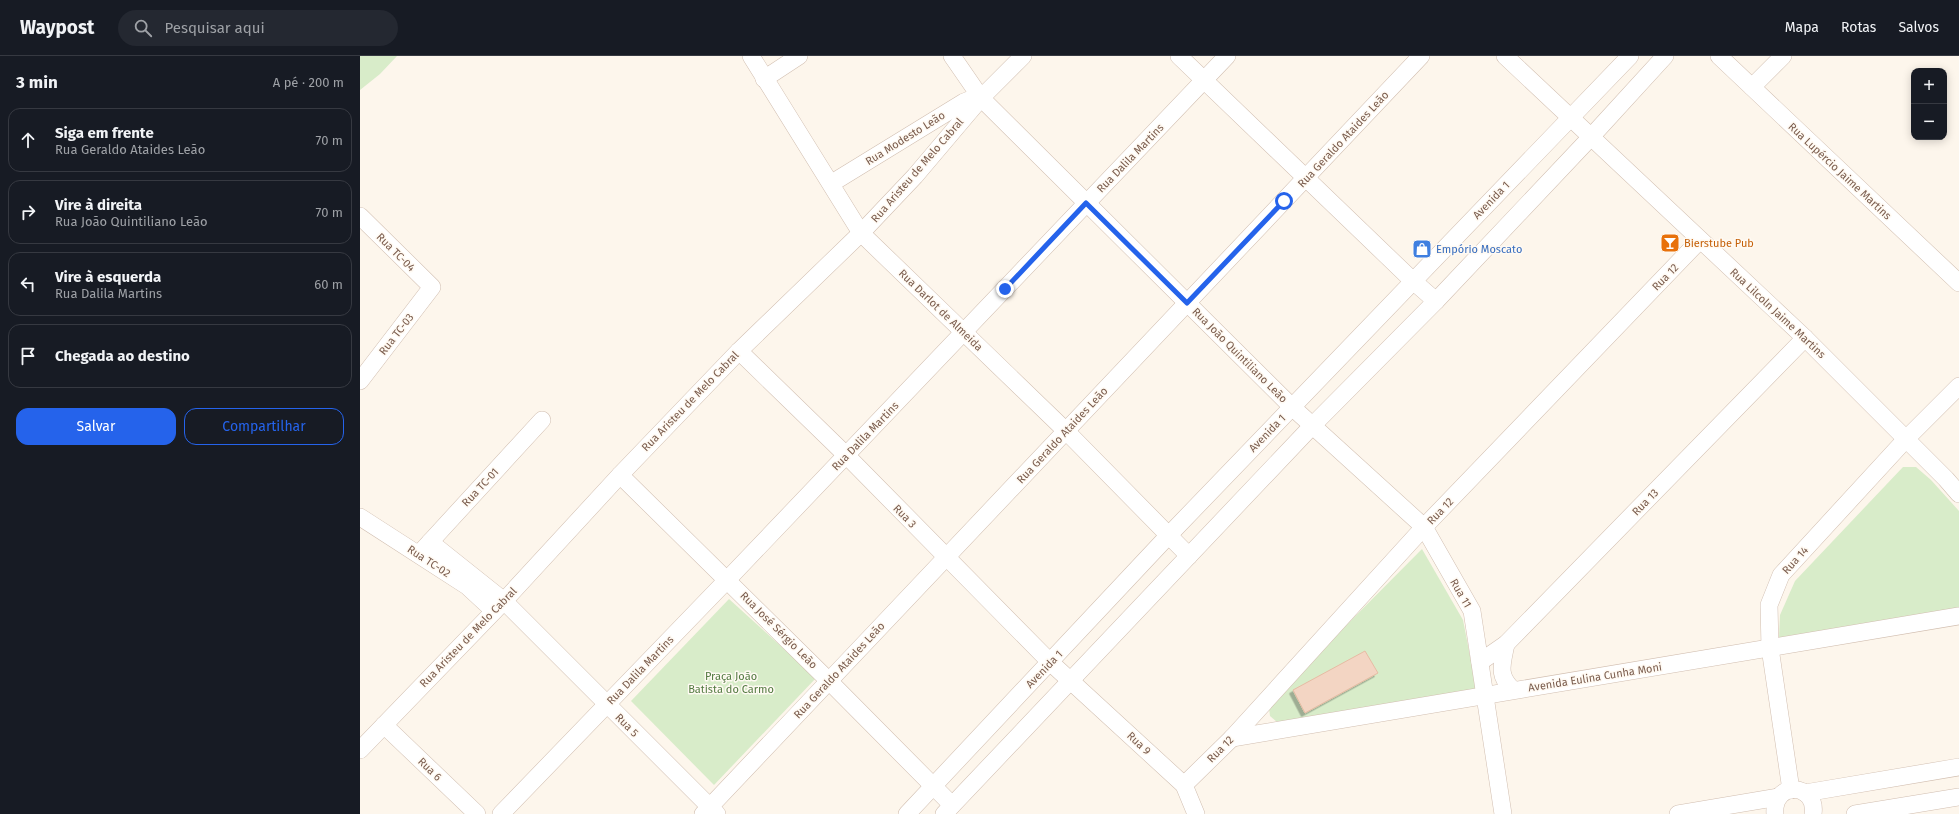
<!DOCTYPE html>
<html lang="pt">
<meta charset="utf-8">
<style>
body{margin:0;font-family:"Fira Sans",sans-serif;background:#242831;color:#f1f3f6}
.controls{position:absolute;right:12px;top:12px;display:grid;overflow:hidden;border-radius:8px;box-shadow:0 2px 10px #0003}
.controls button{width:36px;height:36px;display:grid;place-items:center;padding:0;border:0;border-bottom:1px solid #363941;background:#171b24;color:#f1f3f6;font:20px sans-serif}
.stop{position:absolute;width:12px;height:12px;margin:-9px;border:3px solid #2563eb;border-radius:50%;background:#fff}
.stop.end{background:#2563eb;border-color:#fff;box-shadow:0 1px 4px #0008}
.list{margin:0;padding:0;list-style:none}
h2{display:flex;justify-content:space-between;align-items:center;height:52px;margin:0;padding:0 16px;font-size:17px}
h2 small{font-size:13px;font-weight:400;color:#9ea1a6}
.list li{display:grid;grid-template-columns:26px 1fr auto;gap:12px;align-items:center;box-sizing:border-box;height:64px;margin:0 8px 8px;padding:0 8px;border:1px solid #363941;border-radius:12px}
.list b{display:block;font-size:15px;white-space:nowrap}
.list p{margin:0;font-size:13px;white-space:nowrap;color:#9ea1a6}
.list em{font-size:13px;font-style:normal;color:#9ea1a6}
.actions{display:flex;gap:8px;padding:12px 16px}
.actions a{flex:1;padding:9px 0;border:1px solid #2563eb;border-radius:12px;text-align:center;font-size:14px;color:#2563eb}
.actions .main{background:#2563eb;color:#fff}
.icon{flex:none;width:22px;height:22px;fill:none;stroke:currentColor;stroke-width:2;stroke-linecap:round;stroke-linejoin:round}
.map{position:relative;flex:none;width:1599px;height:758px;overflow:hidden}
header{display:flex;align-items:center;gap:24px;box-sizing:border-box;height:56px;padding:0 20px;background:#171b24;border-bottom:1px solid #363941}
header strong{font-size:19px}
nav{display:flex;gap:22px;margin-inline-start:auto;font-size:14px}
.search{width:280px;height:36px;background:#242831;display:flex;align-items:center;gap:10px;box-sizing:border-box;padding:0 14px;border-radius:22px;color:#9ea1a6;font-size:15px}
main{display:flex}
aside{flex:1;background:#171b24}
.map>svg:first-child{display:block}
.green{fill:#d8ecc9}
.building{fill:#f3d5c3;stroke:#e6bba3;filter:url(#shadow)}
.lines{fill:none;stroke-linecap:round;stroke-linejoin:round}
.minor-casing{stroke:#d1beb0;stroke-width:18}
.minor{stroke:#fff;stroke-width:17}
.route{stroke:#2563eb;stroke-width:5}
.labels{text-anchor:middle;stroke-width:3;stroke-linejoin:round;paint-order:stroke}
.street-label{font-size:11px;fill:#7a5c4d;stroke:#fffaf3}
.food-label{font-size:11px;fill:#c56008;stroke:#fffaf3;text-anchor:start}
.shop-label{font-size:11px;fill:#366cbe;stroke:#fffaf3;text-anchor:start}
.park-label{font-size:11px;fill:#537a41;stroke:#fffaf3}
</style>
<header>
<strong>Waypost</strong>
<div class="search"><svg class="icon" aria-label="search" viewBox="0 0 24 24"><circle cx="10" cy="10" r="6"/><path d="M15 15l6 6"/></svg>Pesquisar aqui</div>
<nav><a>Mapa</a><a>Rotas</a><a>Salvos</a></nav>
</header>
<main>
<aside>
<h2>3 min<small>A pé · 200 m</small></h2>
<ul class="list">
<li><svg class="icon" aria-label="ahead" viewBox="0 0 24 24"><path d="M12 20V5M6 11l6-6 6 6"/></svg><div><b>Siga em frente</b><p>Rua Geraldo Ataides Leão</p></div><em>70 m</em></li>
<li><svg class="icon" aria-label="right" viewBox="0 0 24 24"><path d="M7 20v-9h11M14 6l5 5-5 5"/></svg><div><b>Vire à direita</b><p>Rua João Quintiliano Leão</p></div><em>70 m</em></li>
<li><svg class="icon" aria-label="left" viewBox="0 0 24 24"><path d="M17 20v-9H6M10 6l-5 5 5 5"/></svg><div><b>Vire à esquerda</b><p>Rua Dalila Martins</p></div><em>60 m</em></li>
<li><svg class="icon" aria-label="arrive" viewBox="0 0 24 24"><path d="M6 21V4h12l-3 4 3 4H6"/></svg><div><b>Chegada ao destino</b></div></li>
</ul>
<div class="actions"><a class="main">Salvar</a><a>Compartilhar</a></div>
</aside>
<div class="map">
<svg width="1599" height="758" viewBox="0 0 1599 758">
<defs>
<filter id="shadow"><feDropShadow dx="-3.5" dy="3.5" stdDeviation="0" flood-color="#0004"/></filter>
</defs>
<rect width="100%" height="100%" fill="#fdf6ec"/>
<g class="green">
<path d="M0,0H37L20,18L0,34Z"/>
<path d="M1543,411H1556L1571,424L1599,455V554L1419,582L1420,559L1435,525Z"/>
<path d="M1062,493L1103,564L1117,635L917,666L910,660L909,652L912,644Z"/>
<path d="M369,543L456,622L354,729L271,645Z"/>
</g>
<path class="building" d="M1005,595L1018,617L945,657L933,634Z"/>
<g class="lines">
<g class="minor-casing">
<g id="minor">
<path d="M391,0L501,177L706,375L829,500"/>
<path d="M592,0L621,42L932,351L1064,471L1112,555L1143,758"/>
<path d="M819,0L1053,225L1076,245"/>
<path d="M1145,0L1445,282L1586,423L1599,438"/>
<path d="M1359,0L1599,227"/>
<path d="M404,23L439,0"/>
<path d="M1392,31L1423,0"/>
<path d="M472,127L604,46L619,40"/>
<path d="M0,160L72,231L0,325"/>
<path d="M379,295L486,399L690,606L824,729L836,758"/>
<path d="M260,419L469,625L592,749"/>
<path d="M0,461L107,530L134,555"/>
<path d="M70,486L144,545L357,758"/>
<path d="M59,498L182,364"/>
<path d="M1146,588C1142,609 1137,619 1153,634"/>
<path d="M1120,606L1146,588L1445,282"/>
<path d="M24,669L117,758"/>
<path d="M872,682L1599,560"/>
<path d="M0,694L144,545L260,419L379,295L501,177L555,120L621,42L663,0"/>
<path d="M824,729L872,682L1064,471L1340,184"/>
<path d="M1431,734L1410,592L1409,549L1421,519L1546,383L1599,330"/>
<path d="M1445,737L1599,711"/>
<path d="M141,758L367,524L867,0"/>
<path d="M343,758L1061,0"/>
<path d="M547,758L808,480L1270,0"/>
<path d="M584,758L953,369L1076,245L1230,82L1305,0"/>
<path d="M1318,758L1419,741"/>
<path d="M1415,758C1412,724 1458,727 1453,758"/>
<path d="M1495,758L1599,741"/>
</g>
</g>
<use href="#minor" class="minor"/>
</g>
<g class="lines">
<path class="route" d="M645,233L726,147L827,247L924,145"/>
</g>
<defs>
<g id="bar-square" transform="scale(1)"><rect x="-9" y="-9" width="18" height="18" rx="4" fill="#e8710a" stroke="#fffaf3"/><path d="M-6-5H6L.8 .8V4.5H3.5V6h-7V4.5H-.8V.8Z" fill="#fff"/></g>
<g id="shop-square" transform="scale(1)"><rect x="-9" y="-9" width="18" height="18" rx="4" fill="#3f7fe0" stroke="#fffaf3"/><path d="M-5-2.5h2.3a2.7 3.5 0 0 1 5.4 0H5L5.5 6h-11ZM-1.5-2.5h3a1.5 2.3 0 0 0-3 0Z" fill="#fff"/></g>
</defs>
<g fill-rule="evenodd">
<use href="#bar-square" x="1310" y="187"/>
<use href="#shop-square" x="1062" y="193"/>
</g>
<g class="labels">
<g class="street-label">
<text transform="translate(545 82) rotate(-32)" y="4">Rua Modesto Leão</text>
<text transform="translate(983 83) rotate(-47)" y="4">Rua Geraldo Ataides Leão</text>
<text transform="translate(770 102) rotate(-46)" y="4">Rua Dalila Martins</text>
<text transform="translate(557 114) rotate(-49)" y="4">Rua Aristeu de Melo Cabral</text>
<text transform="translate(1480 115) rotate(43)" y="4">Rua Lupércio Jaime Martins</text>
<text transform="translate(1131 144) rotate(-46)" y="4">Avenida 1</text>
<text transform="translate(36 196) rotate(45)" y="4">Rua TC-04</text>
<text transform="translate(1305 221) rotate(-46)" y="4">Rua 12</text>
<text transform="translate(581 254) rotate(44)" y="4">Rua Darlot de Almeida</text>
<text transform="translate(1418 257) rotate(43)" y="4">Rua Lilcoln Jaime Martins</text>
<text transform="translate(36 278) rotate(-52)" y="4">Rua TC-03</text>
<text transform="translate(880 299) rotate(45)" y="4">Rua João Quintiliano Leão</text>
<text transform="translate(330 345) rotate(-46)" y="4">Rua Aristeu de Melo Cabral</text>
<text transform="translate(907 377) rotate(-46)" y="4">Avenida 1</text>
<text transform="translate(702 379) rotate(-47)" y="4">Rua Geraldo Ataides Leão</text>
<text transform="translate(505 380) rotate(-46)" y="4">Rua Dalila Martins</text>
<text transform="translate(120 431) rotate(-47)" y="4">Rua TC-01</text>
<text transform="translate(1285 446) rotate(-46)" y="4">Rua 13</text>
<text transform="translate(1080 455) rotate(-46)" y="4">Rua 12</text>
<text transform="translate(545 460) rotate(46)" y="4">Rua 3</text>
<text transform="translate(1435 504) rotate(-48)" y="4">Rua 14</text>
<text transform="translate(69 505) rotate(33)" y="4">Rua TC-02</text>
<text transform="translate(1101 537) rotate(60)" y="4">Rua 11</text>
<text transform="translate(419 574) rotate(45)" y="4">Rua José Sérgio Leão</text>
<text transform="translate(108 581) rotate(-46)" y="4">Rua Aristeu de Melo Cabral</text>
<text transform="translate(684 613) rotate(-46)" y="4">Avenida 1</text>
<text transform="translate(280 614) rotate(-46)" y="4">Rua Dalila Martins</text>
<text transform="translate(479 614) rotate(-47)" y="4">Rua Geraldo Ataides Leão</text>
<text transform="translate(1235 621) rotate(-9)" y="4">Avenida Eulina Cunha Moni</text>
<text transform="translate(267 669) rotate(45)" y="4">Rua 5</text>
<text transform="translate(779 687) rotate(43)" y="4">Rua 9</text>
<text transform="translate(860 693) rotate(-45)" y="4">Rua 12</text>
<text transform="translate(70 713) rotate(44)" y="4">Rua 6</text>
</g>
<g class="food-label">
<text x="1324" y="191">Bierstube Pub</text>
</g>
<g class="shop-label">
<text x="1076" y="197">Empório Moscato</text>
</g>
<g class="park-label">
<text x="371" y="624">Praça João<tspan x="371" dy="13">Batista do Carmo</tspan></text>
</g>
</g>
</svg>
<div class="controls">
<button>+</button>
<button>−</button>
</div>
<div class="stop" style="left:924px;top:145px"></div>
<div class="stop end" style="left:645px;top:233px"></div>
</div>
</main>
